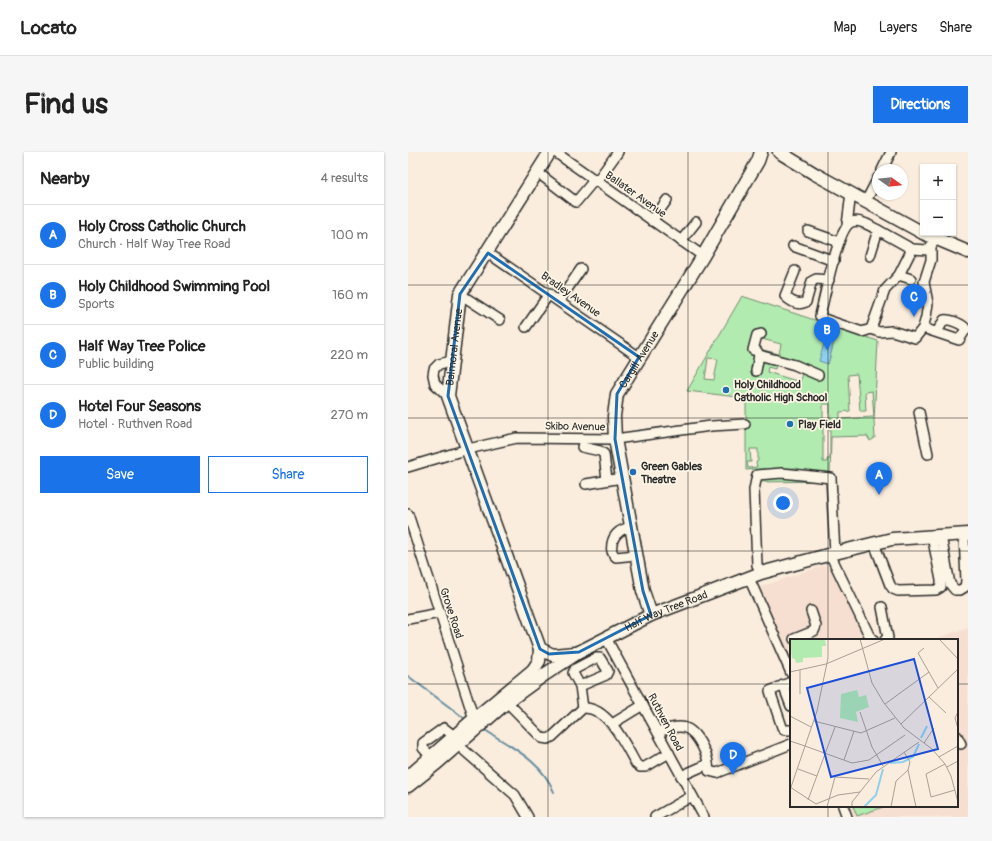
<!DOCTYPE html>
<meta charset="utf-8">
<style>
body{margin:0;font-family:Pangolin,sans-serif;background:#f6f6f6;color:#222}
.controls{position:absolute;right:12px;top:12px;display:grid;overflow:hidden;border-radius:0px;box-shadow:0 1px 3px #0004}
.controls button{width:36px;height:36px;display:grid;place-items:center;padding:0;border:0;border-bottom:1px solid #e0e0e0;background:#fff;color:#222;font:20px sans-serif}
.compass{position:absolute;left:464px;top:12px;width:36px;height:36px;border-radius:50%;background:#fff;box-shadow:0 1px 3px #0004;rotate:105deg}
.you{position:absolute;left:375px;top:351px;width:14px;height:14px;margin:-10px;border:3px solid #fff;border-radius:50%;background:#1a73e8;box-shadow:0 0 0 6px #1a73e833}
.badge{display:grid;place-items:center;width:26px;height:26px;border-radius:50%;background:#1a73e8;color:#fff;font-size:13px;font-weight:700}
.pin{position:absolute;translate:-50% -33px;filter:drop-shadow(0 1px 2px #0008)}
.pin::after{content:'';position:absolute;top:21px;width:14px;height:12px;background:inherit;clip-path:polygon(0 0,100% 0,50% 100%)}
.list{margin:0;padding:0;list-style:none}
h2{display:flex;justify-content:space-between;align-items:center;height:52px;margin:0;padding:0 16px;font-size:17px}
h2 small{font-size:13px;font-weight:400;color:#767676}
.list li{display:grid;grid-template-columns:26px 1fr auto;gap:12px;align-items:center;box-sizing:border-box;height:60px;padding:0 16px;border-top:1px solid #e0e0e0}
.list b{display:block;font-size:15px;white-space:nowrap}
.list p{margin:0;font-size:13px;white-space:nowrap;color:#767676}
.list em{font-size:13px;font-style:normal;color:#767676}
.actions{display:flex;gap:8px;padding:12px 16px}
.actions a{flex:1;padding:9px 0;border:1px solid #1a73e8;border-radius:0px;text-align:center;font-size:14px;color:#1a73e8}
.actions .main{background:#1a73e8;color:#fff}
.map{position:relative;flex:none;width:560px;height:665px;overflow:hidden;border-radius:0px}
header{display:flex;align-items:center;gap:24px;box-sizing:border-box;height:56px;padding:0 20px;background:#fff;border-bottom:1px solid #e0e0e0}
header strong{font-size:19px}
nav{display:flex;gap:22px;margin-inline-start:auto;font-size:14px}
.intro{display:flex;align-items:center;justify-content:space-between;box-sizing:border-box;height:96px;padding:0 24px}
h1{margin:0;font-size:28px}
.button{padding:10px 18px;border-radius:0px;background:#1a73e8;color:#fff;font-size:14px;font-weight:700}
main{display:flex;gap:24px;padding:0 24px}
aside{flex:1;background:#fff;border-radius:0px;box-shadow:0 1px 3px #0004}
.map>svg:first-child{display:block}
.built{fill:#f6dfd0}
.green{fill:#b2ebb0;stroke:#6e8b6e;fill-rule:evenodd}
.water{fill:#8ed0f0;stroke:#668ea1}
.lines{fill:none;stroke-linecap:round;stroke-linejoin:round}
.stream{stroke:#668ea1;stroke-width:2}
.minor-casing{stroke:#2b2b2b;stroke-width:12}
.major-casing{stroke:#2b2b2b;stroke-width:15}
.minor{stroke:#fcf5e5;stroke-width:9}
.major{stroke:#fcf5e5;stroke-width:12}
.marked{fill:none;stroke:#1f6fb2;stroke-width:3;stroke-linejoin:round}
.grid{fill:none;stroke:#2b2b2b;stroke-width:1;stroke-opacity:0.55}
.poi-dot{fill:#1f6fb2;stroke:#fcf5e5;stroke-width:1.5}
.labels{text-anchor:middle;stroke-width:3.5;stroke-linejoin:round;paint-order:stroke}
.street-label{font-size:11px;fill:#2b2b2b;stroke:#fcf5e5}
.poi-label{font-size:11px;font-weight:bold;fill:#2b2b2b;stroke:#fcf5e5;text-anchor:start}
.inset-river{fill:none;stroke:#8ed0f0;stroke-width:2}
.inset-road{fill:none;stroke:#a89f96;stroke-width:1}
.view{fill:#1d4ed8;fill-opacity:0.15;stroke:#1d4ed8;stroke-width:2}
.inset-edge{fill:none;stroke:#2b2b2b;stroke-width:2}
</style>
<header>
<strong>Locato</strong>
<nav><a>Map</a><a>Layers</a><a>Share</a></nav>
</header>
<div class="intro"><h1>Find us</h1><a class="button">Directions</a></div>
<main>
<aside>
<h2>Nearby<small>4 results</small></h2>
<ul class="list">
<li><span class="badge">A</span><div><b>Holy Cross Catholic Church</b><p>Church · Half Way Tree Road</p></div><em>100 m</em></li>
<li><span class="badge">B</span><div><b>Holy Childhood Swimming Pool</b><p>Sports</p></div><em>160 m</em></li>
<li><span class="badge">C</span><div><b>Half Way Tree Police</b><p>Public building</p></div><em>220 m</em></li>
<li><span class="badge">D</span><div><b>Hotel Four Seasons</b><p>Hotel · Ruthven Road</p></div><em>270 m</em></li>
</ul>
<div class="actions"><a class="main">Save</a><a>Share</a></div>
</aside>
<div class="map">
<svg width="560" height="665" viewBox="0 0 560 665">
<rect width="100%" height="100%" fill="#fbeddd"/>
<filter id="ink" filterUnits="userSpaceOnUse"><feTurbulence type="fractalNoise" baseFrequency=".025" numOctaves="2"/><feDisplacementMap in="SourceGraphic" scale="8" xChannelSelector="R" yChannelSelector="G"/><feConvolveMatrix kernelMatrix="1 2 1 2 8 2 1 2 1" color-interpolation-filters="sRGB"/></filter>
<g filter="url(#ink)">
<g class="built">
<path d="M423,411L456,488H383V508L349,436Z"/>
<path d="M560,475V665H443L439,654H549V488H525Z"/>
</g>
<g class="green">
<path d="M334,144L470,189L466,269L467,286L462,289L459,284L423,285L422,329L349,330V317L338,318V246L279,239ZM417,174L432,178L430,185L415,180ZM418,184L427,186L420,212ZM350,186L373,192L371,202L348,196ZM300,206L310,207L306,228L297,227ZM368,213L394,220L392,230L359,220L360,215L367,217ZM449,222L452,259H458L457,240L464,239L466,265L432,267V260L442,259L440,223ZM415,252H422V307H419V310H415ZM342,297H350V309L348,310L349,315L340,316L339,310H343ZM389,316V323L350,324V317Z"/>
<path d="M445,654H478L449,664Z"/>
</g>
<path class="water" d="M418,184L427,186L420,212L411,209Z"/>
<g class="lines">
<g class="stream">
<path d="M0,524L56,566"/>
<path d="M77,578C103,595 134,609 146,640"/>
</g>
<g class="minor-casing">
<g id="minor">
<path d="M147,0L295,104"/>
<path d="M474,18L483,0"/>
<path d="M129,20L168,50L183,32"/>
<path d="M189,29L210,0"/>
<path d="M458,49L470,26"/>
<path d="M244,69L259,48"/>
<path d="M439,73L443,41"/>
<path d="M470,78L504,97"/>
<path d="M400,79L431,90"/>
<path d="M273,89L288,70"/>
<path d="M385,94L426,109"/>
<path d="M80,101L231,205"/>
<path d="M462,104L470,78C462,74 452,67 444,70C430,74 417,144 413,159L412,164L416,167L454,180L463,177L477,138L491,123L504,97L520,98L528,87"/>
<path d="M387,119L377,144C383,150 390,154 398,150L404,129L408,127L421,128"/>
<path d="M491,123L503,127"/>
<path d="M52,142L92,168"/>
<path d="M151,149L173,117"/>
<path d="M118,175L141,142"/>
<path d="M515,176L551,188L558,177C555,172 542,167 536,168L529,180"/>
<path d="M463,177L471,180L484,179L507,186L515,176L518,165L520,151L516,130L523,108V96"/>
<path d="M351,203L349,199L345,198L349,183L353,182"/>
<path d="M348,219L351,203L387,213L410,223"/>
<path d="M40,244L27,232L25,223L26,217L31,212L44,209"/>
<path d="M511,260L520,302"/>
<path d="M174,295L192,299L196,302L199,328"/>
<path d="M0,315L60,297L109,286L207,287L303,274L337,272"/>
<path d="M178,332L214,326"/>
<path d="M0,362L66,567"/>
<path d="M223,375C220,376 214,377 211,380C204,385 200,399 208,405L228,403"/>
<path d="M533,384L542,432L547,438H552L557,435L558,429L556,382"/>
<path d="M466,391L482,433L485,437L490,439L528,438L533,435V428L524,384"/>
<path d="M422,402L461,483L465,488"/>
<path d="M353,421L349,413L346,338L349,323L374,321L423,326L427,401"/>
<path d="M341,426L383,521"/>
<path d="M474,455L480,486L477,488"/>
<path d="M0,467L32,461"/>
<path d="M198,486L296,665"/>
<path d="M386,487L406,479L408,474L403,459"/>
<path d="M383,530L362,539L374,575L376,578H383"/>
<path d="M375,533L383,554"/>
<path d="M172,534L198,523L200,519L192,506H188L167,517L165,521L172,534L175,556"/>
<path d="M99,550L134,586L140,587L144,585L175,556C200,554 218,594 228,612L232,615H237L261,601"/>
<path d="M204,572L235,553"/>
<path d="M250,580C272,572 282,571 294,594C297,600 300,605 300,612L273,624"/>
<path d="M549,584L553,592"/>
<path d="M50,593L107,643L120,665"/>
<path d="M23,605L15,596V591L36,576L46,584"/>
<path d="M300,612L301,619L309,621L383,592"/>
<path d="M435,654L439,665"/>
<path d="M247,665L284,644"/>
</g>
</g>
<g class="major-casing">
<g id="major">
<path d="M371,0L407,22L515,81"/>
<path d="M515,81L560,100"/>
<path id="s1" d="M243,463L235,439L207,287L206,264L209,242L295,104L350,9L353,0"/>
<path d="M132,497L145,503L167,501"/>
<path id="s2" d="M0,625L66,567L125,518L131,509L132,497L40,244L52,142L142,0"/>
<path id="s3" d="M0,634L29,611L99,550L136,523L171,500L243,463L353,421L427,401L484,387L560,382"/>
</g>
</g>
<use href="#minor" class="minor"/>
<use href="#major" class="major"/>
</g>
</g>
<path class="marked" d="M80,101L231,205L209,242L207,287L235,439L243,463L171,500L141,502L132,497L40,244L52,142Z"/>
<path class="grid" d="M140,0V665M280,0V665M420,0V488M0,133H560M0,266H560M0,399H560M0,532H383M549,532H560M420,654V665"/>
<g class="poi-dot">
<circle cx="318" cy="238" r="4"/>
<circle cx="382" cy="272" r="4"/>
<circle cx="225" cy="320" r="4"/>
</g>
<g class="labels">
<g class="street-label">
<text transform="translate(228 42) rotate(35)" y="4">Ballater Avenue</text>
<text transform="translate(163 142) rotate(35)" y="4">Bradley Avenue</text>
<text dy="4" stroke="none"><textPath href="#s2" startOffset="506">Balmoral Avenue</textPath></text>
<text dy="4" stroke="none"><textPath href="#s1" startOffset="266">Cargill Avenue</textPath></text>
<text transform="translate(167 274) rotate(1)" y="4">Skibo Avenue</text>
<text dy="4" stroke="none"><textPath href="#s3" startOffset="314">Half Way Tree Road</textPath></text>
<text transform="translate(44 461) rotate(72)" y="4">Grove Road</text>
<text transform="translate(258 570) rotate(62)" y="4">Ruthven Road</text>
</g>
<g class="poi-label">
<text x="326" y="236">Holy Childhood<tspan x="326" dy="13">Catholic High School</tspan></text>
<text x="390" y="276">Play Field</text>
<text x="233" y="318">Green Gables<tspan x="233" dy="13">Theatre</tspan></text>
</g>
</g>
<g transform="translate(382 487)">
<rect width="168" height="168" fill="#fbeddd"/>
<path d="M0,0H35L36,7H32V18L13,19V23L6,24L5,20L2,19ZM67,51L69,58L76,56L79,68L66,73L68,83L50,79L51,55Z" fill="#b2ebb0"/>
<path class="inset-river" d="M131,99L137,87M100,124L113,123L123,118L129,105M74,168L86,156L93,130"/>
<path class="inset-road" d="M70,0L82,44L94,64L114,89L142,110L155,125L161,137L168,163M149,0L168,20M134,9L128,14L148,49M0,33L36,25L95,0M10,55V31M139,58L156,74M95,65L139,33M70,73L82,108L93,127M168,73L165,79L168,90M0,77L21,88M24,82L71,94L105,79M111,85L168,30M0,102L15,107M134,104L144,89M15,107L62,124L79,121L115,96M114,113L120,123L118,131L126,168M149,118L168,107M54,121L64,92M155,125L136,135L141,158L165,151M157,128L168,122M8,130L27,137M0,148L26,165L48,156L70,153M0,151L27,72L38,19V0M18,161L45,88M37,168L45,138L79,140M62,168V163L86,133L129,103M101,168L106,142L118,131"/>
<path class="view" d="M124,20L148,110L41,138L17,49Z"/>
<rect width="168" height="168" class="inset-edge"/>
</g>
</svg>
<div class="controls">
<button>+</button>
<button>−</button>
</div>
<svg class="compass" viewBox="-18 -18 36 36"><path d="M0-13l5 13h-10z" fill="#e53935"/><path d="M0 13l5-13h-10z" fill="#767676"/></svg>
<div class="you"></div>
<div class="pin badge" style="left:471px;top:343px">A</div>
<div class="pin badge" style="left:419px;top:198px">B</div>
<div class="pin badge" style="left:506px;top:165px">C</div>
<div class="pin badge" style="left:325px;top:623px">D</div>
</div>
</main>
